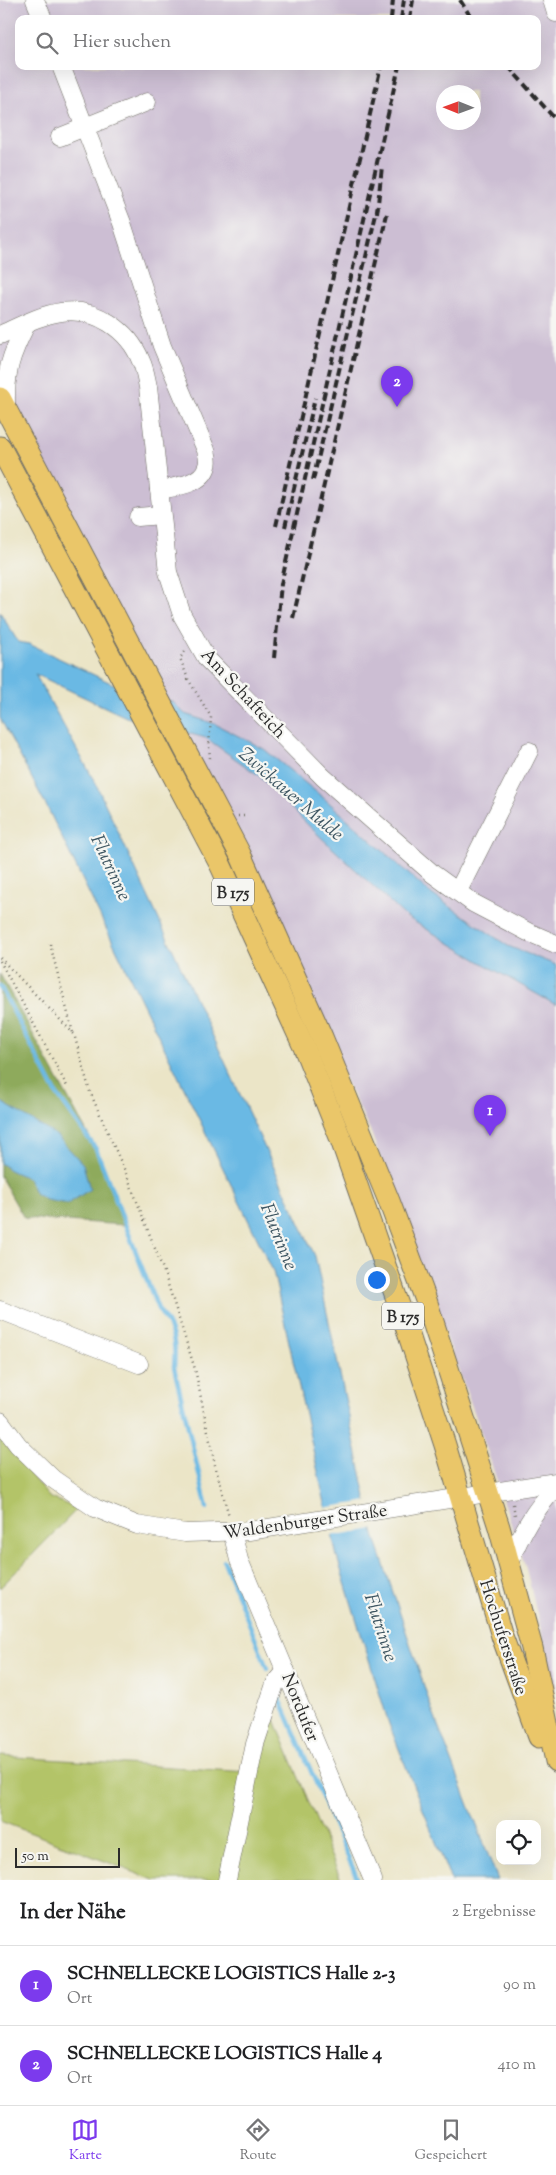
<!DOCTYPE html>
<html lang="de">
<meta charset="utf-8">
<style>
body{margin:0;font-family:"Sorts Mill Goudy",serif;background:#f2f2f2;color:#202124}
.controls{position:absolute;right:15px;bottom:15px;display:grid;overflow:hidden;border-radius:10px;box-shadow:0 5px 20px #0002}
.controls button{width:45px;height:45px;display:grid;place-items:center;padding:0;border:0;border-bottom:1px solid #e0e0e0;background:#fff;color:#202124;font:25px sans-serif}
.compass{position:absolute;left:436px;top:85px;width:45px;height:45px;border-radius:50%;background:#fff;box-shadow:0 5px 20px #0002;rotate:271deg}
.scale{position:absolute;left:15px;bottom:12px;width:105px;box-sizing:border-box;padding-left:5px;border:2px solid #2b2b2b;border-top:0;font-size:14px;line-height:18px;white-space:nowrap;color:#2b2b2b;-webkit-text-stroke:4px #f6f6f2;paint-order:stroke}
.you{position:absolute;left:376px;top:1279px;width:18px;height:18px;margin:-12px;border:4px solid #fff;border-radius:50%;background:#1a73e8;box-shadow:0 0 0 8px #1a73e833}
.badge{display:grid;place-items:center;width:32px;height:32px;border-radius:50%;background:#7c3aed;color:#fff;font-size:16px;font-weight:700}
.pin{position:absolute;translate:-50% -41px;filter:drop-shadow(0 1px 2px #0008)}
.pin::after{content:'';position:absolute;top:26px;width:18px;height:15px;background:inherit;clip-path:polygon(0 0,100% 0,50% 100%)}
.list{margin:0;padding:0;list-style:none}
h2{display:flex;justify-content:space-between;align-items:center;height:65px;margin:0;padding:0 20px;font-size:21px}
h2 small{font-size:16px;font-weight:400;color:#757577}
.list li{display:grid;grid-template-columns:32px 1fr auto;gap:15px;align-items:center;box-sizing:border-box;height:80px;padding:0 20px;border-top:1px solid #e0e0e0}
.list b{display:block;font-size:19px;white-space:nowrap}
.list p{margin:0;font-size:16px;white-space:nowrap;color:#757577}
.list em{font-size:16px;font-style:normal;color:#757577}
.icon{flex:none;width:28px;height:28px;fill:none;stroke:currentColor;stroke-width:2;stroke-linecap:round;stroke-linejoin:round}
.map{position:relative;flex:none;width:556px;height:1880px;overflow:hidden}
.search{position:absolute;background:#fff;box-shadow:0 5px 20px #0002;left:15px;right:15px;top:15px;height:55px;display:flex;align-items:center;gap:12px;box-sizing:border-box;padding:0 18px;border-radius:10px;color:#757577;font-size:19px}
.sheet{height:225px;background:#fff}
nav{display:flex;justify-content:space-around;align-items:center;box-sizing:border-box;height:70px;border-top:1px solid #e0e0e0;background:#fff;font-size:14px;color:#757577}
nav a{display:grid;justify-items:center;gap:2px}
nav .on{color:#7c3aed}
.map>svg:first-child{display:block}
.industrial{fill:#ccbed3;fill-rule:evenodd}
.green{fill:#b3c467;stroke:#6f7849}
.forest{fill:#8eaa5c;stroke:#5c6a44}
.water{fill:#6ab9e4;stroke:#4a7288}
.pier{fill:#ebe5c7}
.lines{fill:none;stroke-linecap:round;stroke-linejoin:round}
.stream{stroke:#6ab9e4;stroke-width:4.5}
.minor-casing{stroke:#6e6c62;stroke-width:19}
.major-casing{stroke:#6e6c62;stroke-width:23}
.path{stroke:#6e6c62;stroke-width:2.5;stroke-dasharray:1 4;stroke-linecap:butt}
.minor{stroke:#fff;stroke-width:18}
.major{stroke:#eac669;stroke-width:21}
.rail{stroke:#2b2b2b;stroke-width:4;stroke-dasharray:8 4;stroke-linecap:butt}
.labels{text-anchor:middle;stroke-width:4.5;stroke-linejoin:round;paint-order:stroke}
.shield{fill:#f6f6f2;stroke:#686867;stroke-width:1}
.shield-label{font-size:16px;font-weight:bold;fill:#2b2b2b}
.street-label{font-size:18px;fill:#2b2b2b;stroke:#f6f6f2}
.water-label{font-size:19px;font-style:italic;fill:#3e5662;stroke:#f6f6f2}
</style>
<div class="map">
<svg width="556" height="1880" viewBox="0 0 556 1880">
<rect width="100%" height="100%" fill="#f6f6f2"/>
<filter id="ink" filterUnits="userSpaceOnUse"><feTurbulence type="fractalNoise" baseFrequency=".02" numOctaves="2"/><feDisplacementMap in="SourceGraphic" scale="10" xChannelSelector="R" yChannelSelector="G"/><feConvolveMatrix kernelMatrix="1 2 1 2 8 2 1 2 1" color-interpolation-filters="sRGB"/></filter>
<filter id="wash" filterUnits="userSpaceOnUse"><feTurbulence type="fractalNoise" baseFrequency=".0096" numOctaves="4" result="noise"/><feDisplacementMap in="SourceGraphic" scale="20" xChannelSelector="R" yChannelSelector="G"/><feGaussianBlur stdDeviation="1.12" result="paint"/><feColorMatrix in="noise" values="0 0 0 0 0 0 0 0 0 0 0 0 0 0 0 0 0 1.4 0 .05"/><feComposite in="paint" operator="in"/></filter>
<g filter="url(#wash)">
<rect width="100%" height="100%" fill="#ebe5c7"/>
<path class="industrial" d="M0,0H556V1691L526,1569L477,1420L370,1130L0,378ZM19,19H537V66H19ZM444,92H474V122H444Z"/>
<g class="green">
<path d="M0,1438L49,1497L77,1509L0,1588Z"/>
<path d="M268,1703L341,1880H154L0,1821V1756L249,1772Z"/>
</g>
<path class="forest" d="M0,974L96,1149L124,1225L24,1218L0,1176Z"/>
<g class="water">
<path d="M0,612L18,642L29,644L111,683L173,702L185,714L215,724L264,749L326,800L430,893L508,946L556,965V1005L484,964L405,916L310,827L258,775L206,738L126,717L35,674L95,782L315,1256L374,1535L432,1710L498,1880H451L389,1724L337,1557L273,1271L47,807L0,718Z"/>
<path d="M0,1101L57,1136L83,1164L90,1189L68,1204L46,1200L36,1194L28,1178L11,1171L0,1163Z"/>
</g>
<path class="pier" d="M369,1501L375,1529L329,1536L323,1508Z"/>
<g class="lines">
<g class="stream">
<path d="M0,986L56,1093L96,1149L158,1309C174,1331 176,1341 174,1367L207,1508"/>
<path d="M224,1561L267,1668"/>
<path d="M279,1697L358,1880"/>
</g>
</g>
</g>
<g filter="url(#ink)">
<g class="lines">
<g class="minor-casing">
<g id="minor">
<path d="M35,0L43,19"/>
<path d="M552,0L556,13"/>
<path d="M61,66L122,223L162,346L206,450C207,454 209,462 207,466C202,485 174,487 159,490"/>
<path d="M60,137L147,102"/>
<path d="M0,335C20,326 40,315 61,312C95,307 129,330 141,361C145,369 146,378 148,387L168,572L182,615L207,659L323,777L433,874L473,903L528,932L556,944"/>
<path d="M6,409C5,372 10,356 27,323"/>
<path d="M138,517L161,515"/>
<path d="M458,891L529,751"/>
<path d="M0,1310L139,1364"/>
<path d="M0,1421L18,1445L53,1479L95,1508L137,1525L185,1533L249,1531L556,1482"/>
<path d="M232,1532L239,1560L373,1880"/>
<path d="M509,1563C521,1533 534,1510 556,1487"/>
<path d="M227,1880L255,1744L275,1684L286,1671"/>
</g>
</g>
<g class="major-casing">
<g id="major">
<path d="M0,398L240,854L322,1037L389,1201L426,1300L499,1527L532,1648L556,1761"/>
<path d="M0,447L221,866L304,1047L340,1137L400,1308L445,1445L502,1636L539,1737"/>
</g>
</g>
<g class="path">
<path d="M185,652L180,658L188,679L211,717L209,746L210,759"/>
<path d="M238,816H246"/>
<path d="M50,944L73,1033"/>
<path d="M0,958L74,1034L90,1092L128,1178L164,1272L195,1369L215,1465L229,1516"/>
<path d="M0,961L68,1088"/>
<path d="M513,1504L515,1515"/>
</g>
<use href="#minor" class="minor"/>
<use href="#major" class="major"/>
<g class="rail">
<path d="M460,0L472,19"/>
<path d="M391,19L393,0"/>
<path d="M401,19L404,0"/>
<path d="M410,19L413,0"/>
<path d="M508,66L556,120"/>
<path d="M377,213L382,166"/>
<path d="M313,480L378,206"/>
<path d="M276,526L381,66"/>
<path d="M285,527L315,398"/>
<path d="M293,618L387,214"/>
<path d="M274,658L281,584L399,66"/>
</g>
</g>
</g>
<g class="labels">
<g class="shield">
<rect x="212" y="878.5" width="42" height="27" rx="4"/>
<rect x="382" y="1302.5" width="42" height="27" rx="4"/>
</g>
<g class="shield-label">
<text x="233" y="898">B 175</text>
<text x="403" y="1322">B 175</text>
</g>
<g class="street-label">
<text transform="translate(244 693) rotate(47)" y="6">Am Schafteich</text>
<text transform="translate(305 1521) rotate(-8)" y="6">Waldenburger Straße</text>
<text transform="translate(504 1637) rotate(72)" y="6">Hochuferstraße</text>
<text transform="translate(301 1707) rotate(68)" y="6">Nordufer</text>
</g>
<g class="water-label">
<text transform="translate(292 793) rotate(41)" y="7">Zwickauer Mulde</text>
<text transform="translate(112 867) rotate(65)" y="7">Flutrinne</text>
<text transform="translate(280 1236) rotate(68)" y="7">Flutrinne</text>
<text transform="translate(382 1627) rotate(72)" y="7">Flutrinne</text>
</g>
</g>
</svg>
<div class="controls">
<button><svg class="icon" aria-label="locate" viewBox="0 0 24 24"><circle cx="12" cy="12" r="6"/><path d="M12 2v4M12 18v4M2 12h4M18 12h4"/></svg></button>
</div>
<svg class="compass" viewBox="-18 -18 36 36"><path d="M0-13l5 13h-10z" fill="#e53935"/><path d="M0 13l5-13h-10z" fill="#757577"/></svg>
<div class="scale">50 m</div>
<div class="you"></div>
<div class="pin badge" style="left:490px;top:1136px">1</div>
<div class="pin badge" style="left:397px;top:407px">2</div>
<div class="search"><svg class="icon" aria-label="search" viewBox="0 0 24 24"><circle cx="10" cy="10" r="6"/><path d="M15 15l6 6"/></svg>Hier suchen</div>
</div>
<section class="sheet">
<h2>In der Nähe<small>2 Ergebnisse</small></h2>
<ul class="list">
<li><span class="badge">1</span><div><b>SCHNELLECKE LOGISTICS Halle 2-3</b><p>Ort</p></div><em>90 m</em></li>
<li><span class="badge">2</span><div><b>SCHNELLECKE LOGISTICS Halle 4</b><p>Ort</p></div><em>410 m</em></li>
</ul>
</section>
<nav>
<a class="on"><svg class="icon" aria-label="map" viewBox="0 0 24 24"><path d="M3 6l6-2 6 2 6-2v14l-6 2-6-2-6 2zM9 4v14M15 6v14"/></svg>Karte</a>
<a><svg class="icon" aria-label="directions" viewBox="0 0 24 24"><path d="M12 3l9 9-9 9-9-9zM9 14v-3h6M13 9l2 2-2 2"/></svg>Route</a>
<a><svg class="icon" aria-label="saved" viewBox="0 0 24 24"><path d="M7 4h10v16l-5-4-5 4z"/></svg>Gespeichert</a>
</nav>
